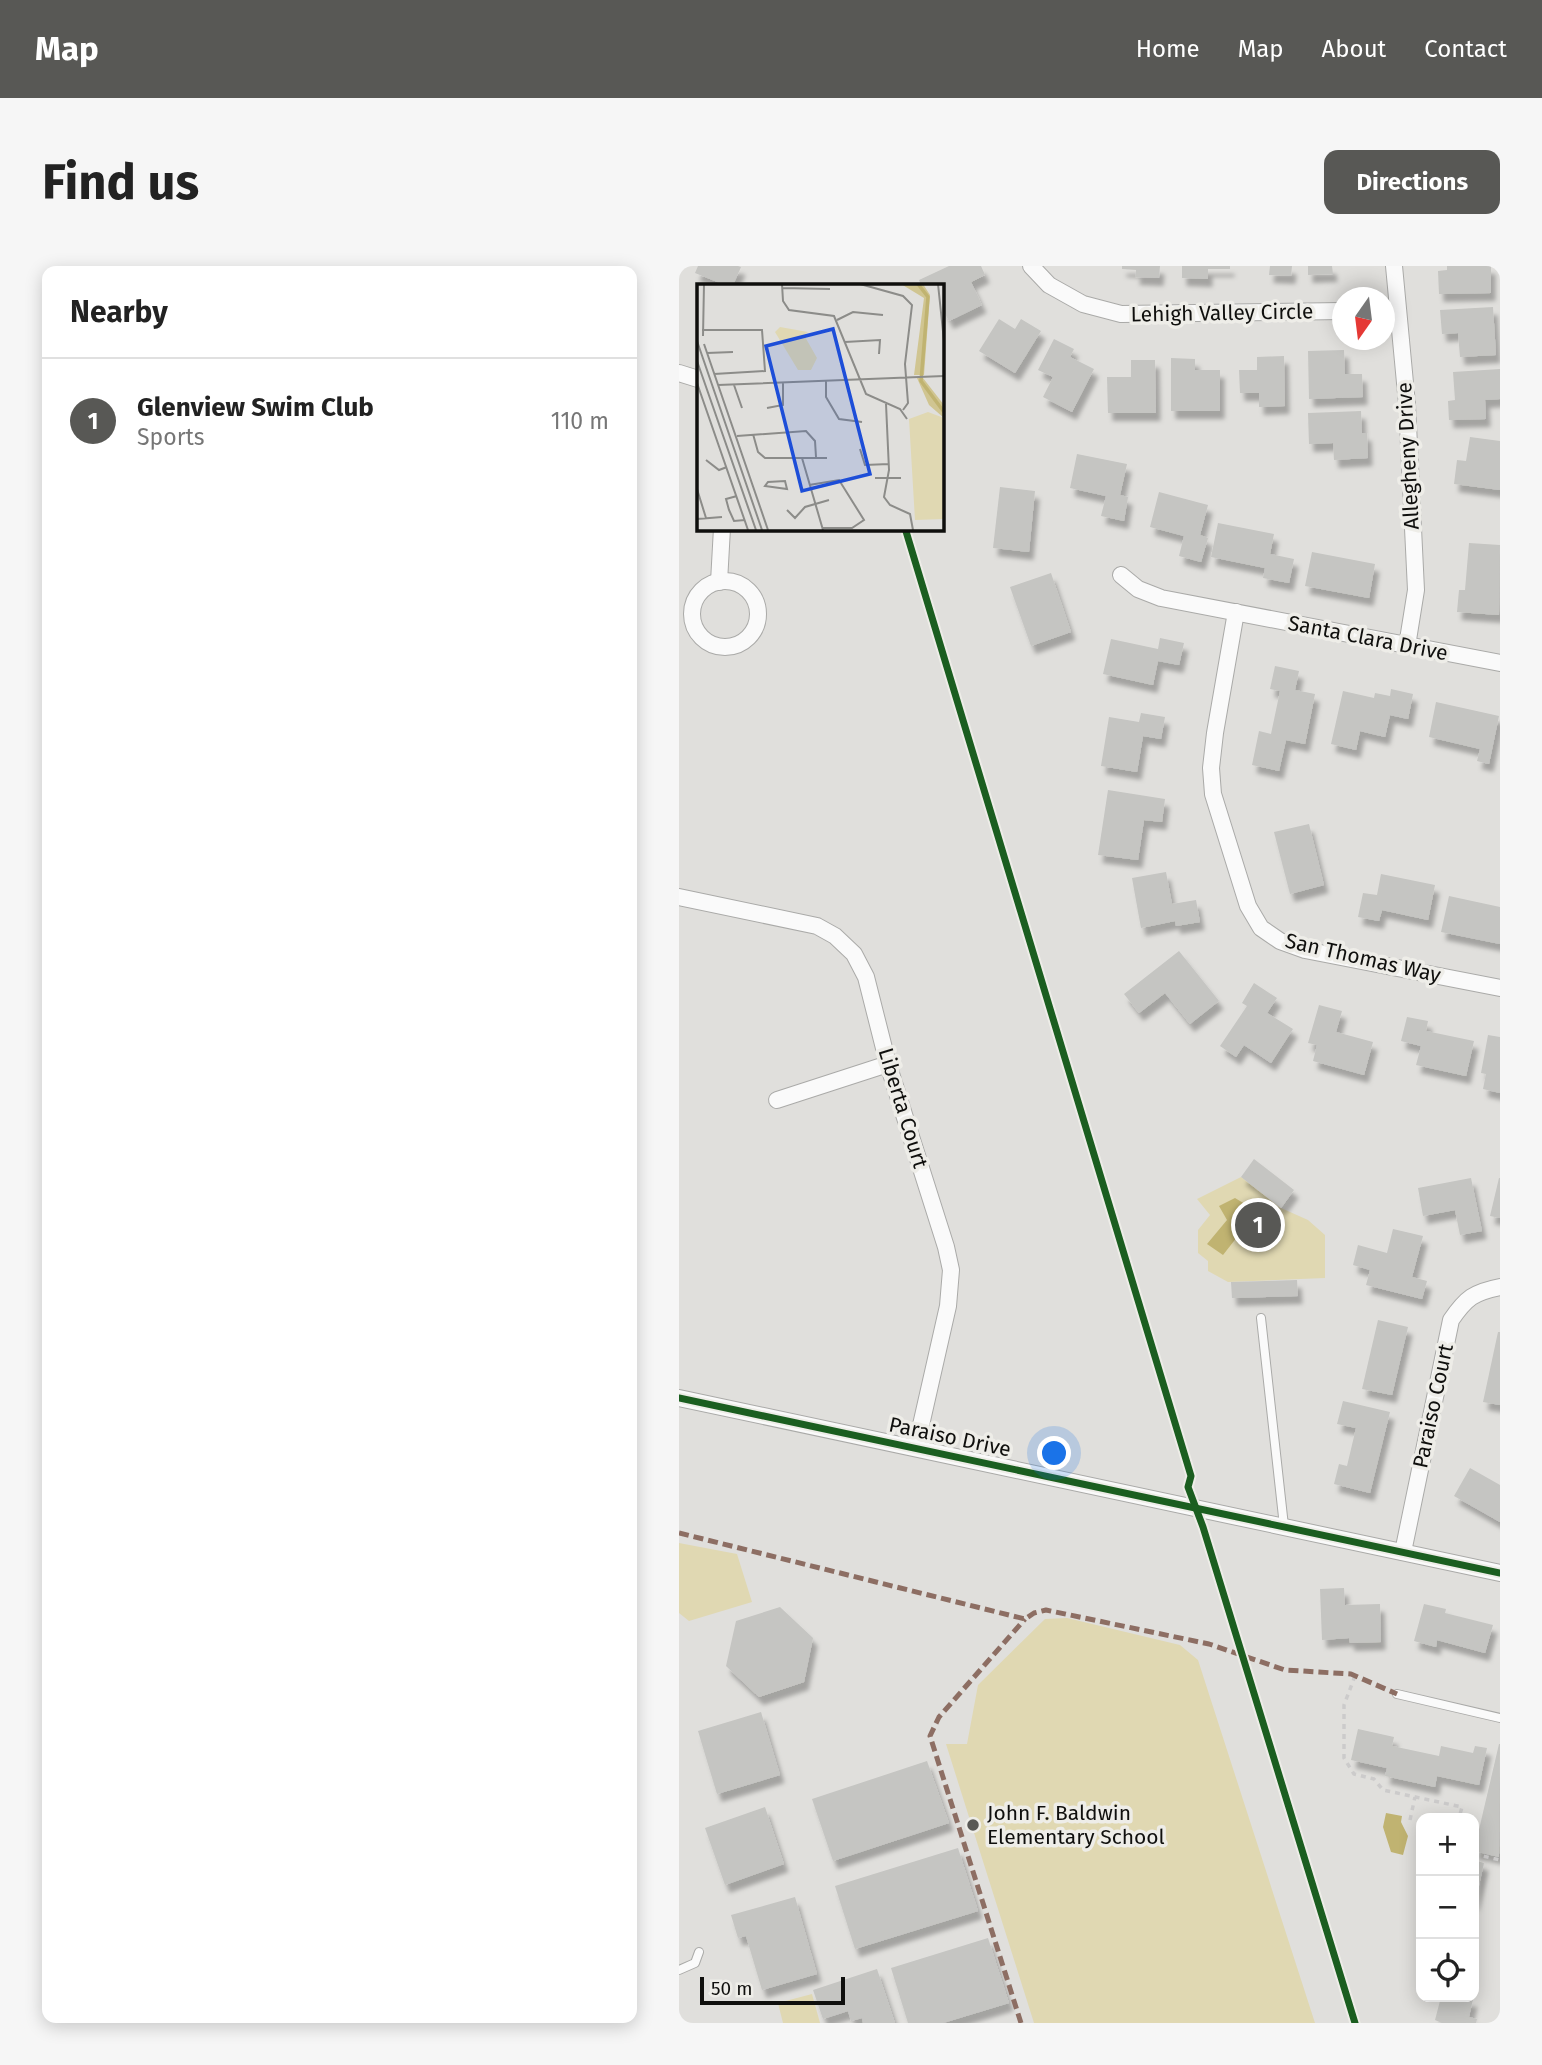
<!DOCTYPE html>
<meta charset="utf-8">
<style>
body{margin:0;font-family:"Fira Sans",sans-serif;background:#f6f6f6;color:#222}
.controls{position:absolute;right:21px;bottom:21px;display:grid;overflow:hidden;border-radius:14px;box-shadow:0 4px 18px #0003}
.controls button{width:63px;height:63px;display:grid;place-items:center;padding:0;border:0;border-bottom:2px solid #e0e0e0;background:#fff;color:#222;font:35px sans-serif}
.compass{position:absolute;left:653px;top:21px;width:63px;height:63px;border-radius:50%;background:#fff;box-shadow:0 4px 18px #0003;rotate:194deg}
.scale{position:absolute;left:21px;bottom:18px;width:145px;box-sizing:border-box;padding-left:7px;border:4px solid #0f0f0d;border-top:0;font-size:19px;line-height:24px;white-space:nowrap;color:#0f0f0d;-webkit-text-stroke:5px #eeede8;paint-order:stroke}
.you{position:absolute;left:376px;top:1188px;width:24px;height:24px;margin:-18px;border:5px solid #fff;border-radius:50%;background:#1a73e8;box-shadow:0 0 0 10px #1a73e833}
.badge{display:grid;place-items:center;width:46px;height:46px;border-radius:50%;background:#585855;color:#fff;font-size:23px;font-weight:700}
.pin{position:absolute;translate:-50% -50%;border:4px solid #fff;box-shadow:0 2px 7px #0006}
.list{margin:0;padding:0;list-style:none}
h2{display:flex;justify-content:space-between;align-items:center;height:91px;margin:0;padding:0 28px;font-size:30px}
h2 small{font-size:23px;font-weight:400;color:#767676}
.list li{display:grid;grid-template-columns:46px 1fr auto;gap:21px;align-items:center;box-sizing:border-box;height:126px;padding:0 28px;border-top:2px solid #e0e0e0}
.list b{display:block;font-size:26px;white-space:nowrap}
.list p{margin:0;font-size:23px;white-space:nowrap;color:#767676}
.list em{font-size:23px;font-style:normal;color:#767676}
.icon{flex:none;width:38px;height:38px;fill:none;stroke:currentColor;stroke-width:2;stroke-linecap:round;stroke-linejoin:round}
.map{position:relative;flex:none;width:821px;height:1757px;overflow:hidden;border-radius:14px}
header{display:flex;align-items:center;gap:42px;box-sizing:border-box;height:98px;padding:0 35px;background:#585855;color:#fff}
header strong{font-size:33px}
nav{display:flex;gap:38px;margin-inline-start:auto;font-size:24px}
.intro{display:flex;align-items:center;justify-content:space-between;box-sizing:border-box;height:168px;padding:0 42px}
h1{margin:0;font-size:49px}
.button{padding:18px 32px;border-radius:14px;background:#585855;color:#fff;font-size:24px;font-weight:700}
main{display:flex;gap:42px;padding:0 42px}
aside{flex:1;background:#fff;border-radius:14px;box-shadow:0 4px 18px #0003}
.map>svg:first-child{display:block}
.green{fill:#e0d8b2}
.water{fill:#c0b371}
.building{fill:#c5c5c2;filter:url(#shadow)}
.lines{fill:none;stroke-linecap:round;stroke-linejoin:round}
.lane-casing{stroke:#aaaaa8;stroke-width:10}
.street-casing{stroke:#aaaaa8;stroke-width:18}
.path{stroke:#cccbcb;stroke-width:3.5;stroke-dasharray:5 5;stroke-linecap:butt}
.lane{stroke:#fafafa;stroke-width:8}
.street{stroke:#fafafa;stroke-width:16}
.quiet{stroke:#8d6e63;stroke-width:5;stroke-dasharray:10 5;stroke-linecap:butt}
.cycleway-casing{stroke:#eeede8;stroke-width:11}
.cycleway{stroke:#1b5e20;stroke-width:7}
.poi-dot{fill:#585855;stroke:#eeede8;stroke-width:2.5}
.labels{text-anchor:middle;stroke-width:7;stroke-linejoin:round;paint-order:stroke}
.street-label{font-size:21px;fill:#0f0f0d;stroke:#eeede8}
.poi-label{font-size:21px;fill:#0f0f0d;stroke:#eeede8;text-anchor:start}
.inset-river{fill:none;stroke:#c0b371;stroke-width:3.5}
.inset-road{fill:none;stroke:#8c8c89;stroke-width:2}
.view{fill:#1d4ed8;fill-opacity:0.15;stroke:#1d4ed8;stroke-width:3.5}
.inset-edge{fill:none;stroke:#0f0f0d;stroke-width:3.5}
</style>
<header>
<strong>Map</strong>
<nav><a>Home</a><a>Map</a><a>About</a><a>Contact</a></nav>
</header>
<div class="intro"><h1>Find us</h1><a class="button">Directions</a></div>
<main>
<aside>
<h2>Nearby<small></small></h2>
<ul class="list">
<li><span class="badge">1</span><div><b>Glenview Swim Club</b><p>Sports</p></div><em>110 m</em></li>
</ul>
</aside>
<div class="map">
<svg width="821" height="1757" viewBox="0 0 821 1757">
<defs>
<filter id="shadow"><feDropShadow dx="4.5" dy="8" stdDeviation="2" flood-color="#0004"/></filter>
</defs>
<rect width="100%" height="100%" fill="#e0dfdc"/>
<g class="green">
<path d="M562,911L602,942L629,954L646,969V1012L549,1016L529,1005V995L519,987V964L531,949L518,933Z"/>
<path d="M0,1277L58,1288L73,1336L10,1355L0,1347Z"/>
<path d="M388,1352L501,1379L519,1394L636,1757H355L267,1478H288L299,1419L366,1353Z"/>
<path d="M133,1728L141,1757H104L99,1737Z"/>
</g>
<g class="water">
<path d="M556,932L576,944L582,951L577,970L562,966L544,989L528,978L548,954L540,940Z"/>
<path d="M707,1547L723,1550L722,1556L729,1570L724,1589L712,1586L704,1561Z"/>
</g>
<g class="building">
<path d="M19,0H59L62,1L54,19H46L16,7Z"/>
<path d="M270,0H302L306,9L292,16L303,39L270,55L262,40V19H242L240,14Z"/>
<path d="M443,0H481L480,12L456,11L457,4L443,3Z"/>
<path d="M503,0H551V3H529V13L503,12Z"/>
<path d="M591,0H613L612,10L590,9Z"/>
<path d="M629,0H653L654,8L629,9Z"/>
<path d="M768,0H812V27L760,28L759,5L768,4Z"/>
<path d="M814,41L817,89L781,91L779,67L763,68L761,44Z"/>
<path d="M320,53L336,63L342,53L362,65L336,107L300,85Z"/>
<path d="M375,73L395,83L391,91L415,103L393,146L364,131L374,111L359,104Z"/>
<path d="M665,84L666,108H683L684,131L630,133L629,85Z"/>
<path d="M605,90L606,140L580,141V127H561L560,104H578V91Z"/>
<path d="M492,92L516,93V104H541V145H492Z"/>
<path d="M452,94H476L477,147H429L428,111H452Z"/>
<path d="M821,103V133L806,134L807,153L770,154L769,135L776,134L774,106Z"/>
<path d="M682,145L683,167H688L689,192L655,194L654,177L630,178L629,147Z"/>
<path d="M791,171L821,175V224L775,218L778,194L787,195Z"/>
<path d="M398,188L448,198L441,229L449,231L445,255L422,250L427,230L391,222Z"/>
<path d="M321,221L356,225L350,286L314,282Z"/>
<path d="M480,226L529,239L521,269L529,272L522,296L500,290L505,270L471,261Z"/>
<path d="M539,257L595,268L591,288L615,293L610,317L584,312L586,302L532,291Z"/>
<path d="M790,277L821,279L820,349L778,346L780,324H786Z"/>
<path d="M633,286L696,298L690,332L626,320Z"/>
<path d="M372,307L392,366L352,380L331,321Z"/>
<path d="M481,372L505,377L500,399L479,395L474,419L424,408L432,373L479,383Z"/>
<path d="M596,400L620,405L616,424L636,428L626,478L607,474L600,505L573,499L580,465L592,468L601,425L591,423Z"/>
<path d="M712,423L734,428L729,453L711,449L706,471L681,465L677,484L652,478L664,425L695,432L696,427L711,430Z"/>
<path d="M757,436L820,450L810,498L798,495L801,483L750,471Z"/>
<path d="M462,447L486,451L482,473L464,470L458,506L422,500L430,451L460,456Z"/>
<path d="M429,524L486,533L483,556L465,554L459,594L419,589Z"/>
<path d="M630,558L645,619L611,628L595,566Z"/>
<path d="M487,606L493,638L517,634L521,656L497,660L496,655L462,662L453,612Z"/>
<path d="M702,608L756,619L749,654L703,644L700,655L679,651L684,627L698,629Z"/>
<path d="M770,630L821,641V678L762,666Z"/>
<path d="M500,685L540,735L511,758L486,727L460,747L445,728Z"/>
<path d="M575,717L598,732L588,747L614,763L592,797L565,779L557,791L541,780L568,740L563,737Z"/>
<path d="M640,739L663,745L657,766L694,776L685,809L634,795L638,779L629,777Z"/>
<path d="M728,751L749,755L747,765L795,775L787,810L737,799L742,780L722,775Z"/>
<path d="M809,769L821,771V827L804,823L807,808L802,807Z"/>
<path d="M575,893L615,924L602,942L562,911Z"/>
<path d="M792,912L803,965L781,969L776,944L744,950L739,922Z"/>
<path d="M820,912H821V952L811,950Z"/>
<path d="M714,963L744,970L733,1011L748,1015L743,1033L687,1019L691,1004L674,999L679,979L708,987Z"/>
<path d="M618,1014L619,1030L553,1032L552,1016Z"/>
<path d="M699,1054L729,1061L713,1129L683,1123Z"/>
<path d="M819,1066H821V1139L804,1136Z"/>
<path d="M664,1135L711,1146L691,1227L655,1218L660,1198L668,1200L677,1162L658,1158Z"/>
<path d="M791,1202L821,1219V1256L775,1230Z"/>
<path d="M665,1322L666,1339L701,1338L702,1376L671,1377L670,1372L643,1374L641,1323Z"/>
<path d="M745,1338L767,1343L766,1347L814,1359L806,1387L758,1374L757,1381L735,1375Z"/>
<path d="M101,1341L134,1372L125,1416L80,1431L47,1400L57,1355Z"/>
<path d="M82,1446L101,1509L38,1528L19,1465Z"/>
<path d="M679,1463L715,1471L713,1480L760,1490L762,1480L794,1487L796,1480L808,1482L800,1519L758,1510L756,1521L706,1510L708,1502L672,1494Z"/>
<path d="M820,1478H821L820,1591L795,1585Z"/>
<path d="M248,1495L270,1557L154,1595L133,1533Z"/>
<path d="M86,1541L105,1598L46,1619L26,1562Z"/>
<path d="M279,1582L299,1645L176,1683L156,1620Z"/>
<path d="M795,1594L805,1597L796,1637H795Z"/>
<path d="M116,1631L138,1708L83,1724L67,1670L59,1672L52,1649Z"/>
<path d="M309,1672L330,1737L264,1757H229L212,1702Z"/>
<path d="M198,1703L216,1757H184L183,1752L172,1755L169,1745L144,1753L134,1724Z"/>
<path d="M762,1731L794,1733L790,1751L798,1753L797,1757H763L756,1754Z"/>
</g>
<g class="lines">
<g class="lane-casing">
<g id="lane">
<path d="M582,1052L605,1260"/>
<path d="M718,1428L821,1452"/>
<path d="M0,1704L16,1697L20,1686"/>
</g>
</g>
<g class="street-casing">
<g id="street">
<path d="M352,0L370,19L404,38L442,48L664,45"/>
<path d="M715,0L728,138L737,324L728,380"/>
<path d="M0,107L19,113"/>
<path d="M442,309L459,323L482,332L821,397"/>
<circle cx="46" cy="348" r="33"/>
<path d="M40,316L43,262"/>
<path d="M557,346L536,467L532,502L534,528L569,640L582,662L601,675L626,684L821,722"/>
<path d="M0,631L138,660L156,670L175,688L187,711L209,798L267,981L272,1004L269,1040L237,1181"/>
<path d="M98,834L209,798"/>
<path d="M0,1132L821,1307"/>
<path d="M724,1286L772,1054C787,1032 795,1026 821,1021"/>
</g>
</g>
<g class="path">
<path d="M676,1410L665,1439V1492L675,1508L695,1513L704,1524L783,1541L780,1552"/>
<path d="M731,1554L736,1531"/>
<path d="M739,1571H742"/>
<path d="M795,1588L821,1594"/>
</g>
<use href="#lane" class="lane"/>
<use href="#street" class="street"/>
<g class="quiet">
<path d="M0,1267L346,1353L355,1347L367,1344L530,1378L606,1404L672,1408L718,1428"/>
<path d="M342,1757L251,1470L260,1451L346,1353"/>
</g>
<g class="cycleway-casing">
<g id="cycleway">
<path d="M226,262L512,1210L509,1221L524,1261L676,1757"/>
<path d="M0,1132L821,1307"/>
</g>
</g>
<use href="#cycleway" class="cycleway"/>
</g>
<circle class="poi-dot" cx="294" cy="1559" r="7"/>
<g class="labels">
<g class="street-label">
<text transform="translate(543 47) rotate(-1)" y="7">Lehigh Valley Circle</text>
<text transform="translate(729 190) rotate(-93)" y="7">Allegheny Drive</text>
<text transform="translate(689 372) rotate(11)" y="7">Santa Clara Drive</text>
<text transform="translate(684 692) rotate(13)" y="7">San Thomas Way</text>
<text transform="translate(224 842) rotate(73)" y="7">Liberta Court</text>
<text transform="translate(754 1140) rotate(-78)" y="7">Paraiso Court</text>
<text transform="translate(271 1171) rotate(12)" y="7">Paraiso Drive</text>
</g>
<g class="poi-label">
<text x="308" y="1554">John F. Baldwin<tspan x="308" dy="24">Elementary School</tspan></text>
</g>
</g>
<g transform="translate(18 18)">
<rect width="247" height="247" fill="#e0dfdc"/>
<path d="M83,43L111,48L107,51L120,74L114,86H101L78,48ZM231,128L247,134V235L218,236L212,135Z" fill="#e0d8b2"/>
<path d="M204,0H226L233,11L227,91H217L227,14ZM220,94H226L247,121V134L232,121Z" fill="#d0c591"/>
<path class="inset-river" d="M221,0L231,13L224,97L247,128"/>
<path class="inset-road" d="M85,0L86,17L92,26L137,32L169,110L203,125L210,135M163,0L206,12L215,21L208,80L211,119L206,126M241,0L247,57M85,4L133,5M140,36L156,28L186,31M5,46H65L68,87L17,90M6,52L7,0M0,57L65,246M148,58L183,56L182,70M7,60L71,246M10,69L36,68M0,77L59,246M129,97V113L142,135L165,138M0,99L51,246M21,101L247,92M37,101L45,124M189,120L192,186L187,213L193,221L213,230L216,246M70,124L86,121V99M56,150L61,168L68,174H130M40,152L109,147L118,157L119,173M163,165L168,181L192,180M105,174L126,246M9,176L22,186L30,183M178,194H204M88,197L90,205L68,202L71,198ZM112,201L142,196L167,236L155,244H126M0,205L9,234M40,212L29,215L32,226L37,237L48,236M90,226L98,234L108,223L132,216M0,235L25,233"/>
<path class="view" d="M136,45L173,190L105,207L69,62Z"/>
<rect width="247" height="247" class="inset-edge"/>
</g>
</svg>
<div class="controls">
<button>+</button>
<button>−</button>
<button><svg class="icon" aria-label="locate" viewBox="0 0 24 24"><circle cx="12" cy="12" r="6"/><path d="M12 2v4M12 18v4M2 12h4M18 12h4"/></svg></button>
</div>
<svg class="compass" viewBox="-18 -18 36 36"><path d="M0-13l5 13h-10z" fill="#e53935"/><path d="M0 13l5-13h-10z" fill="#767676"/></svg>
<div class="scale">50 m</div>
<div class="you"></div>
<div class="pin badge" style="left:579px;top:959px">1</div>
</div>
</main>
